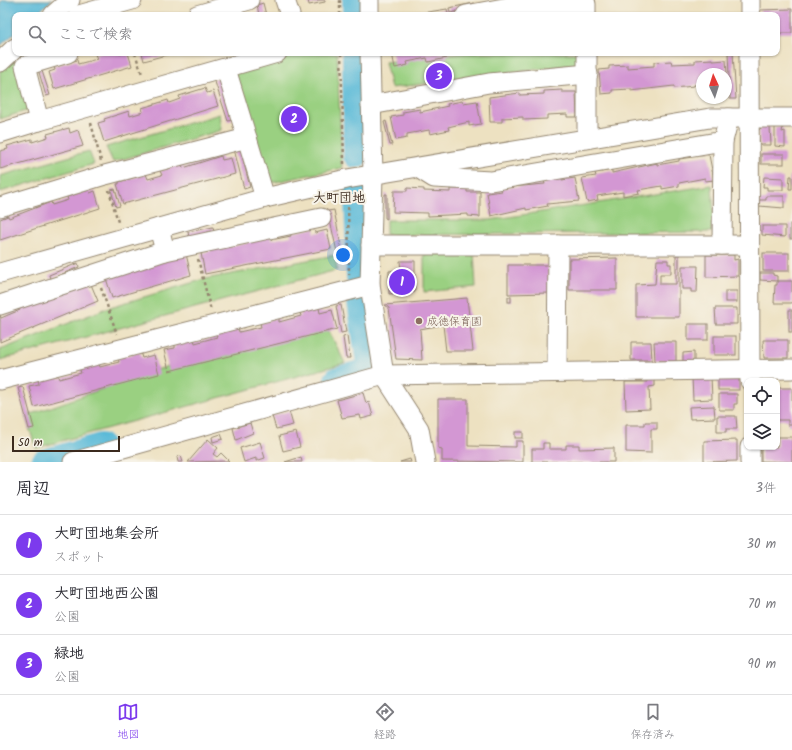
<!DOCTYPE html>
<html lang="ja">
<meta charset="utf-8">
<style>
body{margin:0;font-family:Kalam,"Klee One",sans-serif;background:#f7f7f7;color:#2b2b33}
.controls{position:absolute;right:12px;bottom:12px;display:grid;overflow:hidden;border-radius:8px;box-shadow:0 1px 3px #0004}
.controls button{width:36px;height:36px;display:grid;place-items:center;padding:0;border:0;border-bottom:1px solid #e1e1e2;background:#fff;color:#2b2b33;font:20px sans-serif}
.compass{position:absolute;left:696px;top:68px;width:36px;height:36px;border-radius:50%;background:#fff;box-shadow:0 1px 3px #0004;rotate:356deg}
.scale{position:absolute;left:12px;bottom:10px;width:108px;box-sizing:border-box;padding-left:4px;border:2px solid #3b2a1e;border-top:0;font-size:11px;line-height:14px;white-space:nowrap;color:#3b2a1e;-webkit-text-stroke:3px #f7f3e8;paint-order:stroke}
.you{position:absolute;left:343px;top:255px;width:14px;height:14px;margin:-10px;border:3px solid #fff;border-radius:50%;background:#1a73e8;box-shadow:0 0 0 6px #1a73e833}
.badge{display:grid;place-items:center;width:26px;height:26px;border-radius:50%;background:#7c3aed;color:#fff;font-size:13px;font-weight:700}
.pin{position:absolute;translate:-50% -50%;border:2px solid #fff;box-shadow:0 1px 4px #0006}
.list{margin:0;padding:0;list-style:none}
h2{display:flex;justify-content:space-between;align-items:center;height:52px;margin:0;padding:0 16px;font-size:17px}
h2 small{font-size:13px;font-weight:400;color:#7c7c81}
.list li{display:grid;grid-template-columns:26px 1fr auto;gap:12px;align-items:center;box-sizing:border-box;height:60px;padding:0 16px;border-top:1px solid #e1e1e2}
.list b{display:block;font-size:15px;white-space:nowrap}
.list p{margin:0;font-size:13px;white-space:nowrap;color:#7c7c81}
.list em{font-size:13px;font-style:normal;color:#7c7c81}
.icon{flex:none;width:22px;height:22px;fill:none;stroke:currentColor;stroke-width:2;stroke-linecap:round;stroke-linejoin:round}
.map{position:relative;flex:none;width:792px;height:462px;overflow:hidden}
.search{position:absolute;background:#fff;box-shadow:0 1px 3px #0004;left:12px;right:12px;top:12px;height:44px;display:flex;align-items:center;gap:10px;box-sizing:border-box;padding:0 14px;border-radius:8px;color:#7c7c81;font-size:15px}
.sheet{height:232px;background:#fff}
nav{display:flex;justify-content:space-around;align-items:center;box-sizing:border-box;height:56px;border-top:1px solid #e1e1e2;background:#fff;font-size:11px;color:#7c7c81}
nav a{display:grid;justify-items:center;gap:2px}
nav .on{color:#7c3aed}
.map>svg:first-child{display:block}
.green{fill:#9ad081;stroke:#6a7d50}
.water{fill:#5abad8;stroke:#4a727b}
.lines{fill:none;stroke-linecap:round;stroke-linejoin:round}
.river{stroke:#5abad8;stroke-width:26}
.building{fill:#d397d3}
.minor-casing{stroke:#948670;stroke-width:21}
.path{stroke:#948670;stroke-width:2.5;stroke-dasharray:3 3;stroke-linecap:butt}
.minor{stroke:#fff;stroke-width:19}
.education-dot{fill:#8d6e63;stroke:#f7f3e8;stroke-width:1.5}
.labels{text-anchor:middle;stroke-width:4;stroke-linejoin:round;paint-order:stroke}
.education-label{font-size:11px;fill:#785e54;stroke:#f7f3e8;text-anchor:start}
.quarter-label{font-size:13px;font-weight:bold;fill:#3b2a1e;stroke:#f7f3e8}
</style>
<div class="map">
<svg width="792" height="462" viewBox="0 0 792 462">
<rect width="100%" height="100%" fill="#f7f3e8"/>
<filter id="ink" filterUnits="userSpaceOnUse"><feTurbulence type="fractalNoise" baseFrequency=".025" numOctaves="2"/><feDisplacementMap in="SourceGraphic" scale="8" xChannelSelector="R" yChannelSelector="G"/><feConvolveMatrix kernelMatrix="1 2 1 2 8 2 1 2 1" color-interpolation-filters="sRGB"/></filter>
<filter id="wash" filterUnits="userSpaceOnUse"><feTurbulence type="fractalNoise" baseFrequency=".012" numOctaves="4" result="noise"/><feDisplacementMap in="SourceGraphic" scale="16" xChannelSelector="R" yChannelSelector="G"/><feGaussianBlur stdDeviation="0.9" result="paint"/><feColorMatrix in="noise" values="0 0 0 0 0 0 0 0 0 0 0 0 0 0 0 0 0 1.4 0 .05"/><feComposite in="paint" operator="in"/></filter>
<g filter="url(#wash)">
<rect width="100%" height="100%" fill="#ede1c1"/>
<g class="green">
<path d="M296,53H337L342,168L266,184L233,70Z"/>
<path d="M467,53H585L587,63L391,88L385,62Z"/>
<path d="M20,55L35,108L0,119V71Z"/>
<path d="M220,114L222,130L113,162L106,147Z"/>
<path d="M89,151L94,164L0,192V176Z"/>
<path d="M712,185L715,232L386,235V220H490Z"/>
<path d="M474,252L476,287L424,292V254Z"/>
<path d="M335,255L337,270L0,360V350L110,307L205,279Z"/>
<path d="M320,313L345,363L36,448L25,416Z"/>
</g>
<path class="water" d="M3,0H52L35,15H15V33L0,46V3Z"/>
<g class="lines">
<g class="river">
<path d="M355,0V15"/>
<path d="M355,53L356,155"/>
<path d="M357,189L359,277"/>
<path d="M337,380L370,370L359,296"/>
<path d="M44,462L101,446"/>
</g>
</g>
<g id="blocks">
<g class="building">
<path d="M308,0H325V2L309,5Z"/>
<path d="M263,3L266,15H259L257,5Z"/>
<path d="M474,3V8L450,13L449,8Z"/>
<path d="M447,9L448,14L415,15V14Z"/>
<path d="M792,9V33H777V15H760V10Z"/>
<path d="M244,11L245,15H231Z"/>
<path d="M98,53H128L132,66L54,89L49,72L55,70L54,66L77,60L78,64L97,59L95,54Z"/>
<path d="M142,53H173L144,61Z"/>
<path d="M392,53H451V54L447,55V58L428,62L427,58L407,62L408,65L395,68Z"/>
<path d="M728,53H733L736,99H730Z"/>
<path d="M713,59V61L726,60L727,74H702V84L694,85V86L674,88V86L631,91V89L612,90V93L601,94L599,70L609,69V66L628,65V68L654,66V62L671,61L672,64L695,63V60Z"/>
<path d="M41,68L50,95L46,96L38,69Z"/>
<path d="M219,78L233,120L228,121L214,79Z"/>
<path d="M205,88L207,93L213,91L218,106L104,142L98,123L105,121L104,119L129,111L130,116L143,112L142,108L168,100L169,103L180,99L179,96Z"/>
<path d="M562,90V92H576L577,117H567V114L547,115V119L523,120V117L502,118V122H490L489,97L520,93V95L544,94V91Z"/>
<path d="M462,101L463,103L477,101L481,124L469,126V122L448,127L449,130L430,134L429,130L407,134V138L396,140L391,117L403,115V112L420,109V112L448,106L447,104Z"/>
<path d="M386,121L392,145H390L384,122Z"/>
<path d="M763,126L770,127L771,145H760L758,131Z"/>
<path d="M775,127H783L782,132L785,131V147L775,146Z"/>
<path d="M69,128L70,133L78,130L83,146L0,169V151L8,149L7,146L32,139V142L48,137L47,134Z"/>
<path d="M240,148L250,187L244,189L234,149Z"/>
<rect x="761" y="154" width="23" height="10"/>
<path d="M709,155L714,180L705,181V178L679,183V186L662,189V186L638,190L639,193L623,196V192L597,196L598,200L587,202L582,178L596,176L595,173L612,170V173L657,163V165L679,161V159Z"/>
<path d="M221,156L222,160L231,158L235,174L123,204L117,184H119V182L146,174L148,179L162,175L160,171L182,164L183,168Z"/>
<path d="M790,176H792V189H789Z"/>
<path d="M764,177L783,178V190H767V187H763Z"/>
<path d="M562,178V180L575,178L579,201L547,204L548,206L526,210V208L491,216L487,193L502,191L501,188L545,184L544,181Z"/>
<path d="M407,188L424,189V191L450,192V189H467V192H480V217L468,216V214L428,216V213L393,212L394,191H407Z"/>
<path d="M115,189L120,206L116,207L111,190Z"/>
<path d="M89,190L90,193L95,191L100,208L0,240V219L8,216L9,218L51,202L52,205L68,200L67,197Z"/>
<path d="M385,194H387V219L385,218Z"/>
<path d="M766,196H784V208L759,206V200H766Z"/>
<path d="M334,210L342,251L337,252L328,211Z"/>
<rect x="790" y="224" width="2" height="15"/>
<path d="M762,226H785V237L762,235Z"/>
<path d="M213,227L214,232L189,237L188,232Z"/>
<path d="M314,228L315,233L327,230L331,249L205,274L201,253L211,251L210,246L229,243L230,247L248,243L247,241L271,236V240L291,236L290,233Z"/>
<rect x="763" y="253" width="26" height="18"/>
<path d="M186,254L191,275L112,298L106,278Z"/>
<path d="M676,255H679V317H636V285L655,284L657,260H668V264H671V274H660V284H676Z"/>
<path d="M706,255H734V260L738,259V276L706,277Z"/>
<path d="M617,258V290H569V259Z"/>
<path d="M400,261H415V292L389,294V271L401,270Z"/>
<path d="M78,263L79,267L50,279L49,275Z"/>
<path d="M508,265H548L550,293L508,294Z"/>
<path d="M682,266H698L697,292H691V289H682Z"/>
<path d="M760,273H773V275L777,276V281H792V303H774L775,285H777V281L760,280Z"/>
<path d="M90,282L98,301L0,342V315L1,318L20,310L19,306Z"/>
<rect x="725" y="291" width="12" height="11"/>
<rect x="508" y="297" width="3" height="5"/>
<path d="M467,298L473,351H446L443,325L420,329L422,360L396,359L389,308L385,305Z"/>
<path d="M341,305L346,332L341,333L336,306Z"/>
<path d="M319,308L320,313L332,310L337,329L169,371L164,350L175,348V344L194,339L195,343L217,337L216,333L238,328L239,332L261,327L260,323L279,318V322L301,316L300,313Z"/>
<path d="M715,308H737V324H716Z"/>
<rect x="789" y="310" width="3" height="22"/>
<rect x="688" y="324" width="20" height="16"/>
<path d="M347,336L350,358H346L343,337Z"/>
<rect x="714" y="336" width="22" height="19"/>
<path d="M763,340H788V358H764Z"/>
<path d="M631,342H651L652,360H631Z"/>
<path d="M654,342H676V361H655Z"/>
<path d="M140,352L142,358L154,355L159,374L34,407L29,386L39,384L38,379L57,374L59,379L81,373L79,367L98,362L100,367L119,362L118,358Z"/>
<path d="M694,352V364H683V353Z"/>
<path d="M711,376L712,399L693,400L692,377Z"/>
<rect x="718" y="376" width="21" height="14"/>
<path d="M647,377H655V386L649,387L650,409L626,410L625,382H647Z"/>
<path d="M23,387L34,428L29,429L18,388Z"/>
<path d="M777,388H792V425H788V420H777Z"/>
<path d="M363,393L366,403L369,402L373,416L361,419L360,415L342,418L337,400Z"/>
<path d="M719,394H737V404H734V410H719Z"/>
<path d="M438,399H468V446L516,447V441H523V462L442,461V449L438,448Z"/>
<path d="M714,406L715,418L690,419L689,407Z"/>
<path d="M289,411L293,425L276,429L272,416Z"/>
<path d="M717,416H736L737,429H726V432H717Z"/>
<path d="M645,422H657V429H651V453L626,452V425H645Z"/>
<path d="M250,423L253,433L236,440L233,428Z"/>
<path d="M296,432L300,447L283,451L279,436Z"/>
<rect x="515" y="432" width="8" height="6"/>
<path d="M221,434L223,439L213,442L212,437Z"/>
<path d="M777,437H792V462L761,461V447H777Z"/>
<path d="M208,439L218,448L213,454L217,457L221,453L229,461L188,462Z"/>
<path d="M737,440V461L704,462V441Z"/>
<path d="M260,442L265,458L256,461V458L244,462L240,448Z"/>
<path d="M543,443H549V449H566V445H579V449L614,448V462H532V449H543Z"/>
<path d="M181,456L183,462H178L177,457Z"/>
<path d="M301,457L302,462H285Z"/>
<path d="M410,459L411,462H400Z"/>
</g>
</g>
</g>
<g filter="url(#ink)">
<use href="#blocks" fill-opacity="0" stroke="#948670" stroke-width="1"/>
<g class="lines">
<g class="minor-casing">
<g id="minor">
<path d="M285,0L290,15"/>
<path d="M369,0V15"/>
<path d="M53,15L70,0"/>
<path d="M79,15L132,0"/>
<path d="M197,15L249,0"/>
<path d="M466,15L509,7L586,4V15"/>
<path d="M750,15V0"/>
<path d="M68,53L25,66L39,121L277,53"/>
<path d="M370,53L373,175L370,285L384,375L419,429L425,462"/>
<path d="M749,53L750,381"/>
<path d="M0,62L15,48"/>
<path d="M371,105L489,83L588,74"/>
<path d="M0,133L39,121"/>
<path d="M247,138L265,198"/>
<path d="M587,139V53"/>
<path d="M418,168L434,178L491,181L723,141L729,118"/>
<path d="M0,207L105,175L247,138L226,69"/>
<path d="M159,228L165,251L321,218"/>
<path d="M371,245H749"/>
<path d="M722,245L723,141"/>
<path d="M0,273L265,198L347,179L710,118H792"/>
<path d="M0,305L165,251"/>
<path d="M557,372L558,245"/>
<path d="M0,380L370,285"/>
<path d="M750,447V462"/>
<path d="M73,462L384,375L792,369"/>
</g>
</g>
<g class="path">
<path d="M340,0V15"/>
<path d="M135,53L142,74"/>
<path d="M341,53L344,164"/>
<path d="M91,123L101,161"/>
<path d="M109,190L118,222"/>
<path d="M348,195L349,274"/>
<path d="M198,259L211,311"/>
<path d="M101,288L117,334"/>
</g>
<use href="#minor" class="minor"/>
</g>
</g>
<circle class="education-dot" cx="419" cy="321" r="4"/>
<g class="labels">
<g class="education-label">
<text x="427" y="325">成徳保育園</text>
</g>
<g class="quarter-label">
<text x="339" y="202">大町団地</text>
</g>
</g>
</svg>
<div class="controls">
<button><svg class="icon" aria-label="locate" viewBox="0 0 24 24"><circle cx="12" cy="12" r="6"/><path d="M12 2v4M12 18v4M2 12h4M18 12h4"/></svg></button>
<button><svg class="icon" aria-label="layers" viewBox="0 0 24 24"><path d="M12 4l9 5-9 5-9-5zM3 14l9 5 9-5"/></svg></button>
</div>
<svg class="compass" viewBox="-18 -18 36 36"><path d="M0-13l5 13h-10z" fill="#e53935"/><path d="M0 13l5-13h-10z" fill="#7c7c81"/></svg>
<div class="scale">50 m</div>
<div class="you"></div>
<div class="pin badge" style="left:402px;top:282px">1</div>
<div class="pin badge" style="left:294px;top:119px">2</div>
<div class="pin badge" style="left:439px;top:76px">3</div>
<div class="search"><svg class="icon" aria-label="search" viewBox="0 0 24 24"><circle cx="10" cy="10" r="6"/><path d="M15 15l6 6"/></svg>ここで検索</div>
</div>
<section class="sheet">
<h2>周辺<small>3件</small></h2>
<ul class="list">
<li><span class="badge">1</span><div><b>大町団地集会所</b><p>スポット</p></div><em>30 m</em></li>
<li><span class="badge">2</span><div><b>大町団地西公園</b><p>公園</p></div><em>70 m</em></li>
<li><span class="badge">3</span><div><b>緑地</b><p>公園</p></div><em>90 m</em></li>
</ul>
</section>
<nav>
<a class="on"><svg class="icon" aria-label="map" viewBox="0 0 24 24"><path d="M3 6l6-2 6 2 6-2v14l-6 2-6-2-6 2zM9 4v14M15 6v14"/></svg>地図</a>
<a><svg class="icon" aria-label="directions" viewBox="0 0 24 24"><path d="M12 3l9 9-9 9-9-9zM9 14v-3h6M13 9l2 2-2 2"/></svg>経路</a>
<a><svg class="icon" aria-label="saved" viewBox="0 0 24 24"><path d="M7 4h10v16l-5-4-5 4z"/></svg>保存済み</a>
</nav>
